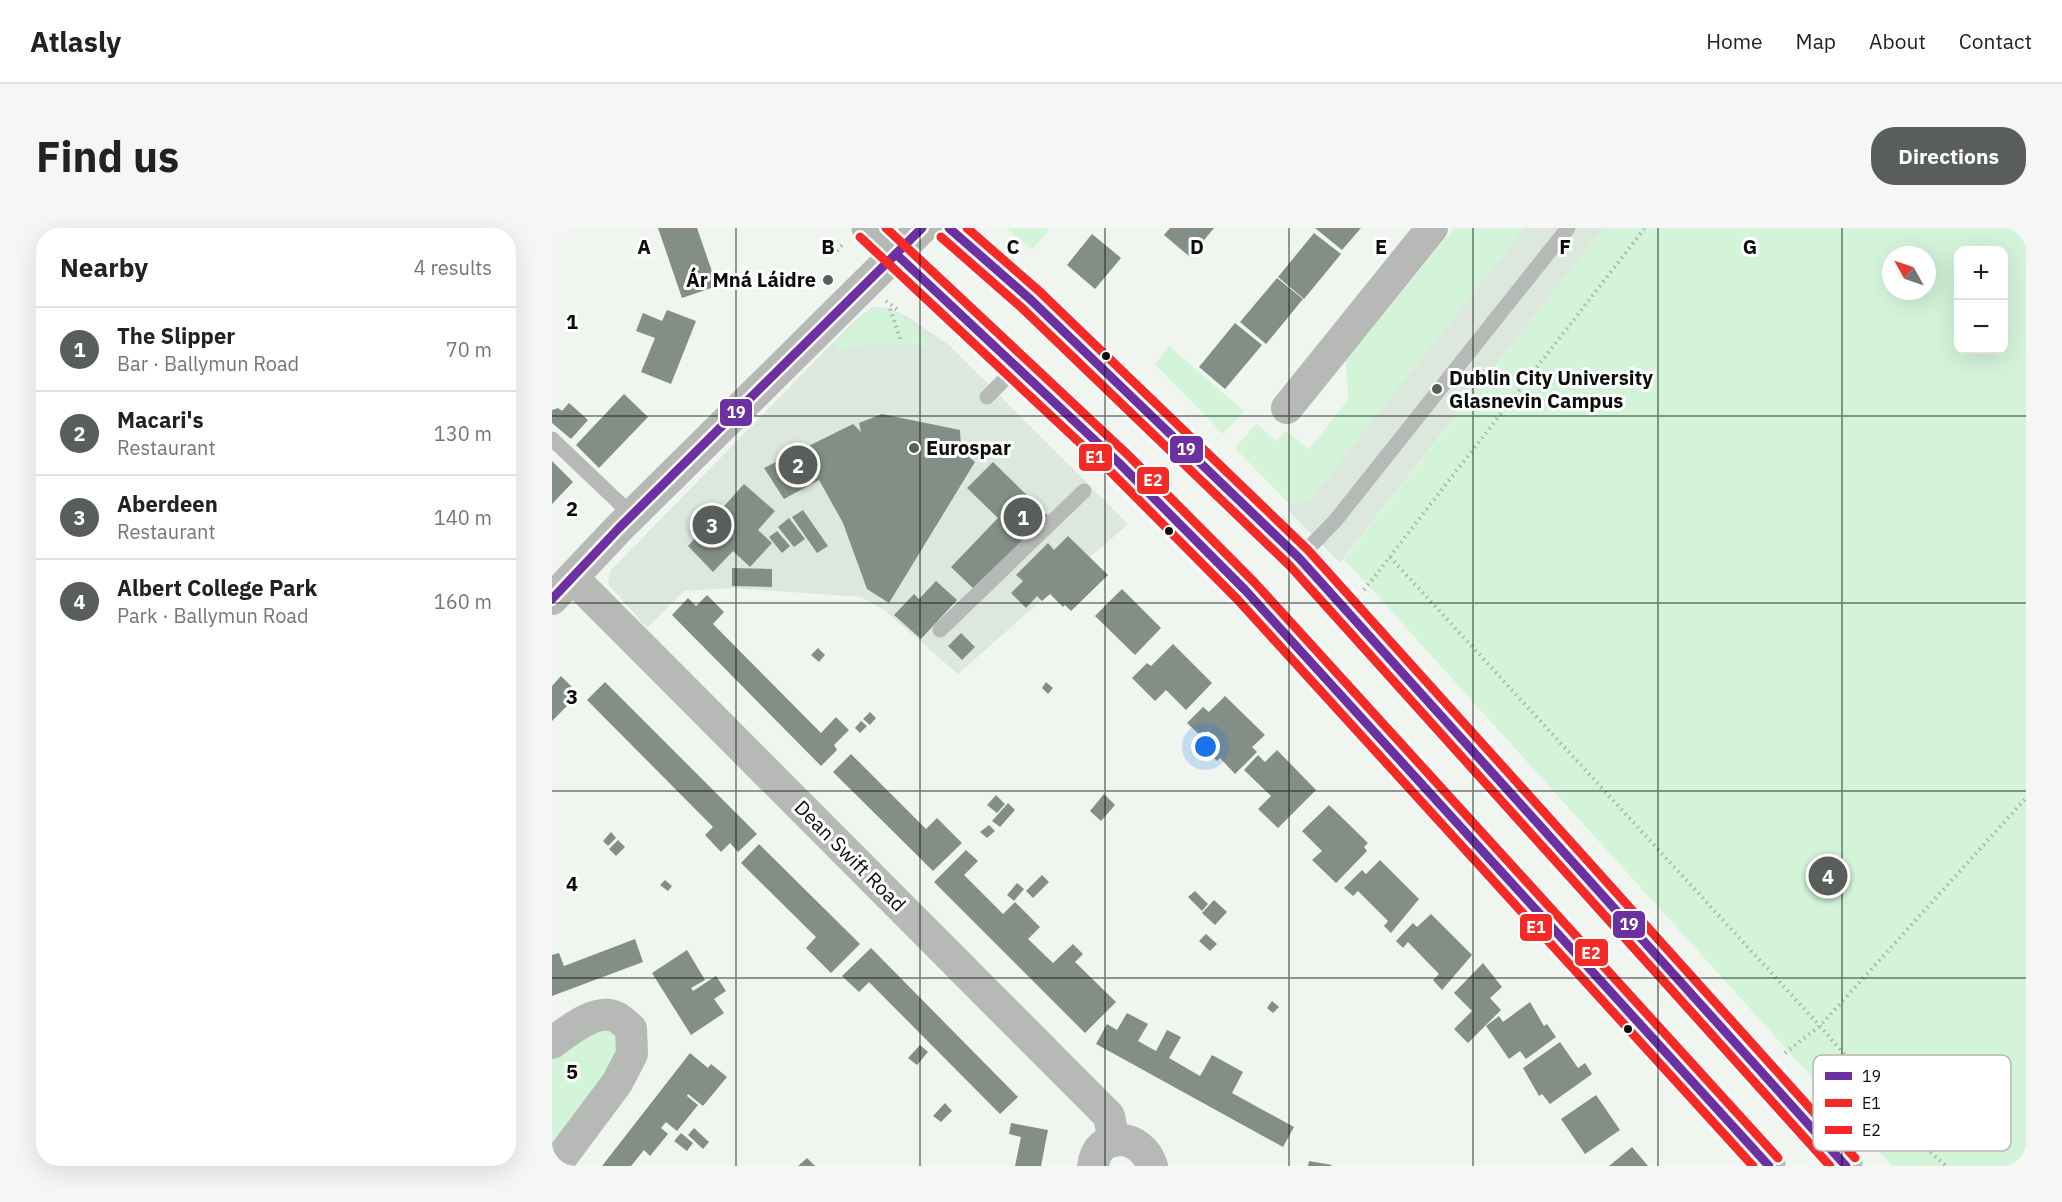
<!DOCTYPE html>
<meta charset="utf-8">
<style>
body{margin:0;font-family:"IBM Plex Sans",sans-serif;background:#f6f6f6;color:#222}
.controls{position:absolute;right:18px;top:18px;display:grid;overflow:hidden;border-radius:12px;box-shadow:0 6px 24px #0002}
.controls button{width:54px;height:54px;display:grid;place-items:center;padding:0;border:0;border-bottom:2px solid #e0e0e0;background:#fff;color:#222;font:30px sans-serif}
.compass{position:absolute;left:1330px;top:18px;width:54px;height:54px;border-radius:50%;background:#fff;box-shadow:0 6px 24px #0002;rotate:310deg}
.you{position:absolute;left:654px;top:519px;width:21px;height:21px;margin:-15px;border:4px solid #fff;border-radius:50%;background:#1a73e8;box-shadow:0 0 0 9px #1a73e833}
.badge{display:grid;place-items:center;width:39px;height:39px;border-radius:50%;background:#5a5e5a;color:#fff;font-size:20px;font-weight:700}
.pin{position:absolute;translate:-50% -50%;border:3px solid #fff;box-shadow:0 2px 6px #0006}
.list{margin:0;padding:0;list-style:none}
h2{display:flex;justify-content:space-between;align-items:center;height:78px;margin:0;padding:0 24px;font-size:26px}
h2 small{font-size:20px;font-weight:400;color:#767676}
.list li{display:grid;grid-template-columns:39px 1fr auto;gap:18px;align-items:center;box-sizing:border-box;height:84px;padding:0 24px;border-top:2px solid #e0e0e0}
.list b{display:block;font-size:22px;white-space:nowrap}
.list p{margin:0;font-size:20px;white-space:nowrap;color:#767676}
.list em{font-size:20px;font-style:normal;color:#767676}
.map{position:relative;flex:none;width:1474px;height:938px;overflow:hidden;border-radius:24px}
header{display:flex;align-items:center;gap:36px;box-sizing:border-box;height:84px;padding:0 30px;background:#fff;border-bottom:2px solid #e0e0e0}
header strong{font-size:28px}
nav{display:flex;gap:33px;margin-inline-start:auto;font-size:21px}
.intro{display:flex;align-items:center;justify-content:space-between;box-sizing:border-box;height:144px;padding:0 36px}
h1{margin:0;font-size:42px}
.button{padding:15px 27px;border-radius:24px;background:#5a5e5a;color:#fff;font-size:21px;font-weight:700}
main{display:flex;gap:36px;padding:0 36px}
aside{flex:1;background:#fff;border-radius:24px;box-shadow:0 6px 24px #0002}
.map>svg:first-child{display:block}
.built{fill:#dce8de}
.green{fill:#d4f4da;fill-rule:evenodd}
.building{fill:#838f86}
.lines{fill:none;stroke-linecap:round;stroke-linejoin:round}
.path{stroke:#aeb0ae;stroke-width:4;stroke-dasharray:1.5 4.5;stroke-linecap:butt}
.service{stroke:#b7b9b7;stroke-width:15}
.minor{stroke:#b7b9b7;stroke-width:32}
.secondary{stroke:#b5b9b5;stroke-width:33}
.bus-1-casing{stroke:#fff;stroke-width:14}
.bus-2-casing{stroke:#fff;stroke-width:14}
.bus-3-casing{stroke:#fff;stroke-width:14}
.bus-1{stroke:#6c30a1;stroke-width:9}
.bus-2{stroke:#f52a26;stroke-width:9}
.bus-3{stroke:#f52a26;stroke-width:9}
.grid{fill:none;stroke:#0a0d0a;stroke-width:1.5;stroke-opacity:0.55}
.poi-dot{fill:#5a5e5a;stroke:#fff;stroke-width:2}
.bus-dot{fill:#0a0d0a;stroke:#fff;stroke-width:2}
.labels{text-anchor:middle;stroke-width:6;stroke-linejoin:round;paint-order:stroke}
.poi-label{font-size:20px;font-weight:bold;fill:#0a0d0a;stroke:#fff;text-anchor:start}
.street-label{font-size:20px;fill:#0a0d0a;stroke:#fff}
.key{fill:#fff;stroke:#b6b6b6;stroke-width:1.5}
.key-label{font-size:16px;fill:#0a0d0a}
.grid-label{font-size:20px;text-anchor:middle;font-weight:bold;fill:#0a0d0a;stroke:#fff;stroke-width:6;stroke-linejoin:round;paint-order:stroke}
.line-badge{stroke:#fff;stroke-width:2}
.badge-label{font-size:16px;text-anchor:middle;font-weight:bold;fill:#fff}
</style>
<header>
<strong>Atlasly</strong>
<nav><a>Home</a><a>Map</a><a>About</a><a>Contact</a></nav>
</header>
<div class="intro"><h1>Find us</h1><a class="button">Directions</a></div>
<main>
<aside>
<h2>Nearby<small>4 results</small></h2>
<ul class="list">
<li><span class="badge">1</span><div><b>The Slipper</b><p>Bar · Ballymun Road</p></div><em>70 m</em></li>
<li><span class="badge">2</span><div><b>Macari's</b><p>Restaurant</p></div><em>130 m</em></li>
<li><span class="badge">3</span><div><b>Aberdeen</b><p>Restaurant</p></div><em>140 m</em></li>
<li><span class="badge">4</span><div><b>Albert College Park</b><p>Park · Ballymun Road</p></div><em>160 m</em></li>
</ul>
</aside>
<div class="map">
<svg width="1474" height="938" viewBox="0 0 1474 938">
<rect width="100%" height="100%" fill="#f0f5f0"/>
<g class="built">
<path d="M972,0H1052L788,335L737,283L736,275L756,274Z"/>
<path d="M320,79L338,80L356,89L398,118L576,296L406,446L332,382L309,369L180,360L132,363L95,400L56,356L58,343L298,97Z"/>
</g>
<g class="green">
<path d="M454,0H498L480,22Z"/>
<path d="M902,0H972L756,274L736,275L683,220L705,195L724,213L734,203L757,221L796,172L794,132Z"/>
<path d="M1052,0H1474V938H1340L792,331ZM1452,22V122H1406V22ZM1339,27H1375V63H1339Z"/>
<path d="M322,79C350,82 363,99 382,118L327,115L285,122L282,114Z"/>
<path d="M617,118L692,183L671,206L603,136Z"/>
<path d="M21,798L85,806L0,922V812Z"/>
</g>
<g class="building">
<path d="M106,0H145L165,58L130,70Z"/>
<path d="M618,0H662L638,29L612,7Z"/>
<path d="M763,0H809L790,22Z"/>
<path d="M762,5L789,26L752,71L726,49Z"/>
<path d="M540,6L569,30L543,61L515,37Z"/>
<path d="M725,50L751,71L714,116L688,94Z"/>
<path d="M115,82L144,93L119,156L89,144L103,110L84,103L91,85L110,93Z"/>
<path d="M683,95L710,117L673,161L647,139Z"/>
<path d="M72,166L96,189L47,240L24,217Z"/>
<path d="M17,175L36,192L19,211L0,195V182L6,180L10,183Z"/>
<path d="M330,186L408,202L409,222L423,234L337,375L315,361L291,295L267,252L232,271L212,240L301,196L309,204L307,195Z"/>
<path d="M0,233L21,254L0,276Z"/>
<path d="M441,234L499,291L424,363L399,339L446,290L415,260Z"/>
<path d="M192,256L223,283L206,302L220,315L198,339L181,323L161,344L136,318Z"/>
<path d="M251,282L276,318L265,325L240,289Z"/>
<path d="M237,290L253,311L242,319L226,299Z"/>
<path d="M225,303L238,318L230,325L217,309Z"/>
<path d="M516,308L556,347L519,383L513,377L511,379L498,366L490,373L485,368L474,380L459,365L471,353L464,347L496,315L502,322Z"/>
<path d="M180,340L220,341V359L180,358Z"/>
<path d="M384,353L405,372L369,411L342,387L362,366L367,371Z"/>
<path d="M570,361L609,400L583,427L543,388Z"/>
<path d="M155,367L172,384L161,396L269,505L284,489L297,502L282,517L285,522L269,538L120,387L136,370L144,378Z"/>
<path d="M409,405L423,419L410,432L396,418Z"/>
<path d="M621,416L660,455L634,482L614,462L603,473L580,450L595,435L599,438Z"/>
<path d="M266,420L273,427L267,434L259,427Z"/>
<path d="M9,448L27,466L0,493V458Z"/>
<path d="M53,454L205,606L186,624L178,615L169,624L153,607L161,599L35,472Z"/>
<path d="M494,454L501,460L496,466L490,460Z"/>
<path d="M673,468L713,507L700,519L705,524L683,546L668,530L665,533L656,524L667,514L656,503L650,509L635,495L651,479L657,484Z"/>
<path d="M318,484L324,490L318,497L311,491Z"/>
<path d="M309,493L315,498L308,505L303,500Z"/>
<path d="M725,522L764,562L726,600L706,581L719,568L692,542L706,527L713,534Z"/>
<path d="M299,526L374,601L385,590L410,615L381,643L281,544Z"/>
<path d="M552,566L563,577L549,593L538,583Z"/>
<path d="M444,567L453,576L445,585L435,577Z"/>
<path d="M456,575L463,582L448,599L440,593Z"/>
<path d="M777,577L816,615L812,619L815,623L784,655L760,632L770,623L750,603Z"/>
<path d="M437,597L443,603L435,610L428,604Z"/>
<path d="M59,604L64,610L56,618L51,613Z"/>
<path d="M66,612L73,619L64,628L57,621Z"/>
<path d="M207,616L308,716L279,745L254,720L264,709L189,635Z"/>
<path d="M414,622L426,633L412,647L451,686L463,674L488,699L476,711L501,735L521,716L531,726L523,734L564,774L533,805L382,654Z"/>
<path d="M828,632L867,671L839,705L832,698L836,693L806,663L801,668L792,660L810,642L814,646Z"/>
<path d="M490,647L497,654L481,670L474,663Z"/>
<path d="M113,652L120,658L116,663L108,657Z"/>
<path d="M465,655L472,661L462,673L455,667Z"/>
<path d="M643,663L656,676L650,683L636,669Z"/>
<path d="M662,672L675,684L663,697L650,685Z"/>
<path d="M879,686L920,727L890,762L881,752L887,746L856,714L851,720L844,713L861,695L865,699Z"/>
<path d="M654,706L665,716L658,723L647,713Z"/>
<path d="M83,711L91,734L0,768V727L7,725L12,738Z"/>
<path d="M319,720L466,869L448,886L317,754L307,764L290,748Z"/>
<path d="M135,722L153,752L139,760L141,763L164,748L174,763L162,771L172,785L139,807L100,745Z"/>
<path d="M931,735L950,759L938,770L949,782L916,815L902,801L920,783L902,765Z"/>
<path d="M720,773L727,779L721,785L715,780Z"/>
<path d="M978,774L992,798L995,796L1004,809L974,831L968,823L957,831L934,798L947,788L951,794Z"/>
<path d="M575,785L596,796L586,813L604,823L615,802L629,809L617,830L648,848L660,827L691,844L680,865L742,899L731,919L544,816L555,796L565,802Z"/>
<path d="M1008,814L1026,840L1033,835L1040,846L998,876L990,866L987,868L971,840Z"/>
<path d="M368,817L376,824L365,837L356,830Z"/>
<path d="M138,825L156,840L159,836L175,849L151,878L136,866L135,868L146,877L125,903L114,894L109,900L116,906L98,928L92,922L79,938H50Z"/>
<path d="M1044,867L1068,902L1033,926L1009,891Z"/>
<path d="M393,875L400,883L389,894L381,888Z"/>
<path d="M459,895L496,902L489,938H463L469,909L457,906Z"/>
<path d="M142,900L157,914L151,921L136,907Z"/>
<path d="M129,905L141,915L135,923L122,913Z"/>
<path d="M1080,919L1096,938H1057Z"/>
<path d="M255,930L263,938H246Z"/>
<path d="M757,933L780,937L779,938H756Z"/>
</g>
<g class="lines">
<g class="path">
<path d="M285,23L293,14"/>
<path d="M334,73L346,82"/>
<path d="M338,81L349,113"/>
<path d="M838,329L1268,798L1370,917L1394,938"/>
<path d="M812,362L1093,0"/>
<path d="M1233,825L1268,798L1474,570"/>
</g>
<g class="service">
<path d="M435,169L465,139"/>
<path d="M0,211L80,287"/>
<path d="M747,330L783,293L1016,0"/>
<path d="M388,402L532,263"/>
</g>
<g class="minor">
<path d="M735,180L880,0"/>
<path d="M21,350L557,888L562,913"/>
<path d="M0,371L67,300L370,0"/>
<path d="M0,815C15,804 44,779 64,789C69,791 74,797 79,801L80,826L65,855L3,938"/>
<path d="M541,938C545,901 590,905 600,938"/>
</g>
<g class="secondary">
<path d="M316,0L567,235L694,363L1217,938"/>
<path d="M397,0L479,72L747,330L1294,938"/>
</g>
<g class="bus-1-casing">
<g id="bus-1">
<path d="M397,0L479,72L747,330L1294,938"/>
<path d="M344,26L567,235L694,363L1217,938"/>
<path d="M0,371L67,300L370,0"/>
</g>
</g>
<g class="bus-2-casing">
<g id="bus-2">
<path d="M308,9L559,244L685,371L1201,938"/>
<path d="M389,9L471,81L738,338L1278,938"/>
</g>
</g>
<g class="bus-3-casing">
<g id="bus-3">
<path d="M334,0L575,226L703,355L1226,930"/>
<path d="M415,0L487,63L756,322L1303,930"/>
</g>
</g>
<use href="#bus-1" class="bus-1"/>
<use href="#bus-2" class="bus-2"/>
<use href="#bus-3" class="bus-3"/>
</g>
<path class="grid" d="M184,0V938M368,0V938M553,0V938M737,0V938M921,0V938M1106,0V938M1290,0V938M0,188H1474M0,375H1474M0,563H1474M0,750H1474"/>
<g class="poi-dot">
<circle cx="276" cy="52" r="6"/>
<circle cx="885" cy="161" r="6"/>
<circle cx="362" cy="220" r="6"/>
</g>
<g class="bus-dot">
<circle cx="554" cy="128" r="5"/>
<circle cx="617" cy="303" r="5"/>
<circle cx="1076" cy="801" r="5"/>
</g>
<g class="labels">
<g class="poi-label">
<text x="264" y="59" text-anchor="end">Ár Mná Láidre</text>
<text x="897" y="157">Dublin City University<tspan x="897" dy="23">Glasnevin Campus</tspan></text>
<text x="374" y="227">Eurospar</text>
</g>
<g class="street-label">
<text transform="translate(298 628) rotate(45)" y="7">Dean Swift Road</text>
</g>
</g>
<rect x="1261" y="827" width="198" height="96" rx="9" class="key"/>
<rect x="1273" y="844" width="27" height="8" fill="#6c30a1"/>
<rect x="1273" y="871" width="27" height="8" fill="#f52a26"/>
<rect x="1273" y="898" width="27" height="8" fill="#f52a26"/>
<g class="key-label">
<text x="1310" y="854">19</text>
<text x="1310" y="881">E1</text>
<text x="1310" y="908">E2</text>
</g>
<g class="grid-label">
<text x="92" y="26">A</text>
<text x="276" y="26">B</text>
<text x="461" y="26">C</text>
<text x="645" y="26">D</text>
<text x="829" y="26">E</text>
<text x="1013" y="26">F</text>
<text x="1198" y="26">G</text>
<text x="20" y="101">1</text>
<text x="20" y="288">2</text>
<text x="20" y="476">3</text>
<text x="20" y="663">4</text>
<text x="20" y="851">5</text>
</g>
<g class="line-badge">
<rect x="167" y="170" width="34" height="29" rx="6" fill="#6c30a1"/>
<rect x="617" y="207" width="35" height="29" rx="6" fill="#6c30a1"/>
<rect x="526" y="215" width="35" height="29" rx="6" fill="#f52a26"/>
<rect x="584" y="238" width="34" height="29" rx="6" fill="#f52a26"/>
<rect x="1060" y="682" width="34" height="29" rx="6" fill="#6c30a1"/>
<rect x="967" y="685" width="34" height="29" rx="6" fill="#f52a26"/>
<rect x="1022" y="710" width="35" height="29" rx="6" fill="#f52a26"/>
</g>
<g class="badge-label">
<text x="184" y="190">19</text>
<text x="634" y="227">19</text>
<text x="543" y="235">E1</text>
<text x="601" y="258">E2</text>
<text x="1077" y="702">19</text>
<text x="984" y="705">E1</text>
<text x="1039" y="731">E2</text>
</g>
</svg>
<div class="controls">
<button>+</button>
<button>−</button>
</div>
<svg class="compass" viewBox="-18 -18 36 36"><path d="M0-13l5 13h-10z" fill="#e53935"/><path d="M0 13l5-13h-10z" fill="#767676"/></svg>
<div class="you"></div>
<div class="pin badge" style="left:471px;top:289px">1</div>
<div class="pin badge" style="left:246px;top:237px">2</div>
<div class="pin badge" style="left:160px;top:297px">3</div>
<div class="pin badge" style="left:1276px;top:648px">4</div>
</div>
</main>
